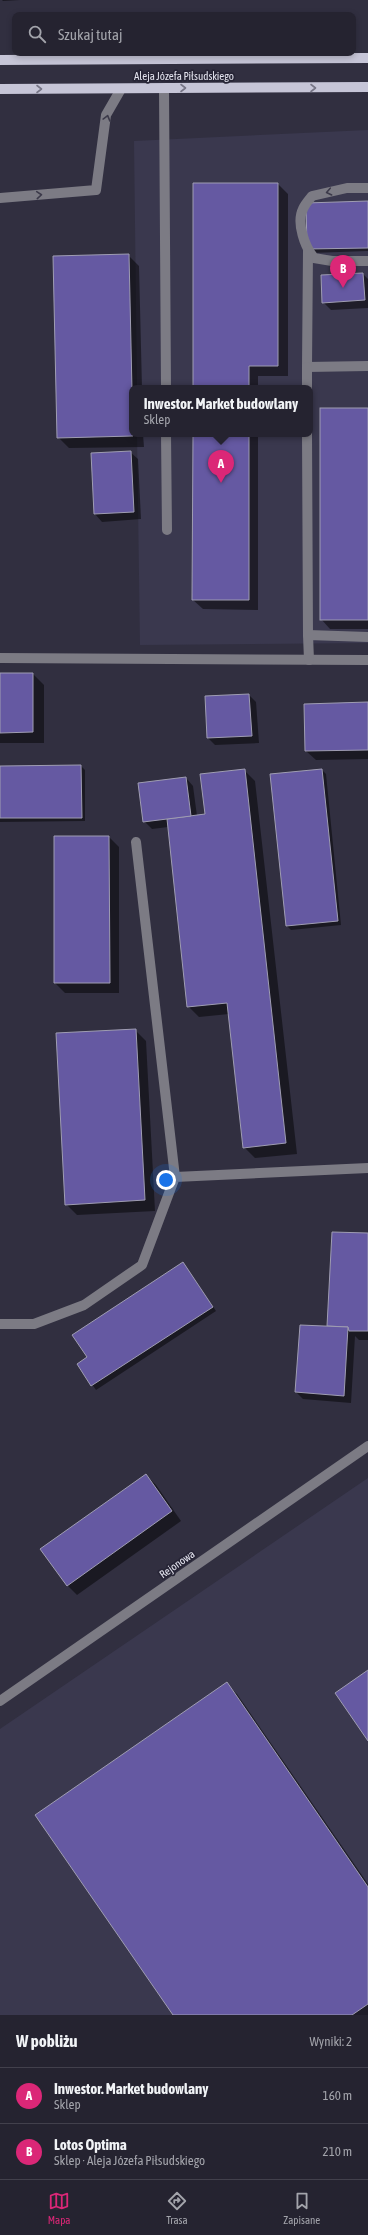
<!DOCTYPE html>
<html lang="pl">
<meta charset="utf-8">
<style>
body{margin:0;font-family:"Asap Condensed",sans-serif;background:#312f3c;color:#f1f3f6}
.you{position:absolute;left:166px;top:1180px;width:14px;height:14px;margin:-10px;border:3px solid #fff;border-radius:50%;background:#1a73e8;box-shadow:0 0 0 6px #1a73e833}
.badge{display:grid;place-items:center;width:26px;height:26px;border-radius:50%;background:#db2777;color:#fff;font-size:13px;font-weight:700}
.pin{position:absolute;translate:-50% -33px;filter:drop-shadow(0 1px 2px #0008)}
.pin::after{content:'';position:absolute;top:21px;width:14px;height:12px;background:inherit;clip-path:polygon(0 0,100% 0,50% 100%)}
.popup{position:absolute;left:129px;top:385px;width:184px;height:52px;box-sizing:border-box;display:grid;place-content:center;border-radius:8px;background:#252330;filter:drop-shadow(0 1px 3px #0005);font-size:13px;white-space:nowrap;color:#a3a4ab}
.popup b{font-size:15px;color:#f1f3f6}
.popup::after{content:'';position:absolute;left:50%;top:100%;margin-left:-8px;border:8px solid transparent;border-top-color:#252330}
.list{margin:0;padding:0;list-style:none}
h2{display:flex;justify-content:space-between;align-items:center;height:52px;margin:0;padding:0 16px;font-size:17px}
h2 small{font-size:13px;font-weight:400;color:#a3a4ab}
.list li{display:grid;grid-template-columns:26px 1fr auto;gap:12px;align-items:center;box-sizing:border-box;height:56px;padding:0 16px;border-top:1px solid #42404c}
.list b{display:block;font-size:15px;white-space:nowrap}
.list p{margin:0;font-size:13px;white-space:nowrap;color:#a3a4ab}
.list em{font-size:13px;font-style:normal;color:#a3a4ab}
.icon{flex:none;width:22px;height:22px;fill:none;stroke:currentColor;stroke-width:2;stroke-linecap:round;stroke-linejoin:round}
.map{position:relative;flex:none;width:368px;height:2015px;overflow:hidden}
.search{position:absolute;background:#252330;box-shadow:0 2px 6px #0003;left:12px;right:12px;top:12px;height:44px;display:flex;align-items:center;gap:10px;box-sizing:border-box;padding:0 14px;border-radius:8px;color:#a3a4ab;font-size:15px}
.sheet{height:164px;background:#252330}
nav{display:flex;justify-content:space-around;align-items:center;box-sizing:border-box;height:56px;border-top:1px solid #42404c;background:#252330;font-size:11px;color:#a3a4ab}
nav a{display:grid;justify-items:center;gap:2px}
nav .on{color:#db2777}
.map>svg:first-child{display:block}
.built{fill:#3a384e}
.shadow{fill:#0007}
.building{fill:#6559a2;stroke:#9f9db2}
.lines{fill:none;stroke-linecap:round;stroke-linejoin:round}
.minor{stroke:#7c7b84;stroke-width:10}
.major{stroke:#c6c5d7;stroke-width:10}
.oneway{stroke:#767586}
.oneway2{stroke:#3c3a4a}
.labels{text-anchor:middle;stroke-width:3.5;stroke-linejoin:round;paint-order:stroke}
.street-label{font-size:11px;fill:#e3e3ee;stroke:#272536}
</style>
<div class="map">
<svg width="368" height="2015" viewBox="0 0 368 2015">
<rect width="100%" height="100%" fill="#312f40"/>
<g class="built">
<path d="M368,130V643L140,645L137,434H310V388H137L134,141Z"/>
<path d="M368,1478V2015H0V1729Z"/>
</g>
<g class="shadow">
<path d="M2,0H20L3,1Z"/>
<path d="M278,184L288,194V376H258V388H194Z"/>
<path d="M368,202V251L312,253L308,249Z"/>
<path d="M128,255L139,266L142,388H132V434H143L144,447L69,448L58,437Z"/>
<path d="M363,274L368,279V308L331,310L323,302Z"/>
<path d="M368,409V629H330L321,619Z"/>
<path d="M194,434H258V610L203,609L193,600Z"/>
<path d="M130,452L138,459L141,519L102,522L95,514Z"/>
<path d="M0,674H33L44,685V743H0Z"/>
<path d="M249,695L256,702L259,743L215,745L208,738Z"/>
<path d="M368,703V759L316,760L306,751Z"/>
<path d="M81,766L85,770V821L0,822V767Z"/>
<path d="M244,770L255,781L297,1154L255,1158L244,1147L229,1014L199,1017L188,1006L168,827L152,829L144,821L186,778L193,786L197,816L206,815Z"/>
<path d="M322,770L326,774L341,925L291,930L287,926Z"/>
<path d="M55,837H109L119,847V993H65L55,983Z"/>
<path d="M135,1030L146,1041L155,1211L77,1215L66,1204Z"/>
<path d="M368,1234V1340H359L355,1336L351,1403L303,1399L296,1392L329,1328L328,1326Z"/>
<path d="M183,1263L216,1311L96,1390L78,1364L88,1358Z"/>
<path d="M146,1475L156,1485L181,1521L77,1595L68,1586L42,1549Z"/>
<path d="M226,1684L237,1694L368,1884V2015H174Z"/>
</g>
<g class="building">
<path d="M193,183H278V366H249V388H193Z"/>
<path d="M368,201V248L307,249L306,203Z"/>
<path d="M129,254L133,436L57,438L53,256Z"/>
<path d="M363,273L365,300L322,303L321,275Z"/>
<rect x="320" y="408" width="48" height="212"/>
<path d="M193,434H249V600H192Z"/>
<path d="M131,451L134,512L94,514L91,453Z"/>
<path d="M0,673H33V732L0,733Z"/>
<path d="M249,694L252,736L207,738L205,696Z"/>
<path d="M368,702V750L305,751L304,704Z"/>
<path d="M81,765L82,818H0V766Z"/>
<path d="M245,769L286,1143L243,1148L227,1003L187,1007L167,819L205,814L200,774Z"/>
<path d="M322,769L338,921L286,926L270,774Z"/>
<path d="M186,777L191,816L143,822L138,783Z"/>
<path d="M54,836H109L110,983H54Z"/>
<path d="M136,1029L145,1200L65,1205L56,1033Z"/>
<path d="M332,1232L368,1233V1331H349L348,1327L327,1326Z"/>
<path d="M183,1262L213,1307L91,1386L77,1364L87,1357L72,1335Z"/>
<path d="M300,1325L348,1327L344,1396L295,1392Z"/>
<path d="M146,1474L172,1511L67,1586L40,1549Z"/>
<path d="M368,1670V1741L335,1693Z"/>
<path d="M227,1682L368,1887V2004L352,2015H173L35,1815Z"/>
</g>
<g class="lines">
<g class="minor">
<path d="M164,88L166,388"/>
<path d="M368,188H347L312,196C309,200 305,204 303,209C296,223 305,247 314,258L332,261H368"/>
<path d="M0,198L96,190L106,115L121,89"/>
<path d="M308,251L307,367L368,366"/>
<path d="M307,367V388"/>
<path d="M166,434L167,530"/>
<path d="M307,434L308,635"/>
<path d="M0,658L368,660"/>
<path d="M309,660L308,635L368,637"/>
<path d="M136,842L175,1177"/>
<path d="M0,1324H34L84,1305L142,1265L175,1177L368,1168"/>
<path d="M0,1701L368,1446"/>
</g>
<g class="major">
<path d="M0,60L368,58"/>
<path d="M0,89L368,87"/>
</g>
</g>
<defs><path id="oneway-chevron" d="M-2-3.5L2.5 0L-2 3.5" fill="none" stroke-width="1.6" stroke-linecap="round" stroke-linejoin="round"/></defs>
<g class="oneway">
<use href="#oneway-chevron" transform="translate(183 88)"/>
<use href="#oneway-chevron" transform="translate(313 88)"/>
<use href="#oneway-chevron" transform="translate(39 89)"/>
</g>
<g class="oneway2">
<use href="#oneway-chevron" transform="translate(107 118) rotate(-75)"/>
<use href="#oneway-chevron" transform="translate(329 192) rotate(168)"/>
<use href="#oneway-chevron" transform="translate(39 195) rotate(-5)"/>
</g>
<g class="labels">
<g class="street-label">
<text x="184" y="80">Aleja Józefa Piłsudskiego</text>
<text transform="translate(177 1564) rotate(-35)" y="4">Rejonowa</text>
</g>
</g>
</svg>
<div class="you"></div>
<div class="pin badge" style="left:221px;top:483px">A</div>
<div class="popup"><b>Inwestor. Market budowlany</b>Sklep</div>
<div class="pin badge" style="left:343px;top:288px">B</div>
<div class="search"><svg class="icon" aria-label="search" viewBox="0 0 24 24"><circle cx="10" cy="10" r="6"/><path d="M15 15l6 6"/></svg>Szukaj tutaj</div>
</div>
<section class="sheet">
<h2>W pobliżu<small>Wyniki: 2</small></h2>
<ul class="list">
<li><span class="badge">A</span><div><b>Inwestor. Market budowlany</b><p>Sklep</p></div><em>160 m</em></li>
<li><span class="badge">B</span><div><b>Lotos Optima</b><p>Sklep · Aleja Józefa Piłsudskiego</p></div><em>210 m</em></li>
</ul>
</section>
<nav>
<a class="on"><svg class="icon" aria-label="map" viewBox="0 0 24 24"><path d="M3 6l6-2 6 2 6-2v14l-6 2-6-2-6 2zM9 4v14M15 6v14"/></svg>Mapa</a>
<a><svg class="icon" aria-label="directions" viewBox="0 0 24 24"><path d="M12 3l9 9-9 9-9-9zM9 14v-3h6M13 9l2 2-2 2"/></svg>Trasa</a>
<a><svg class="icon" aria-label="saved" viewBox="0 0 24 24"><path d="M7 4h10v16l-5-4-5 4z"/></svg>Zapisane</a>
</nav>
